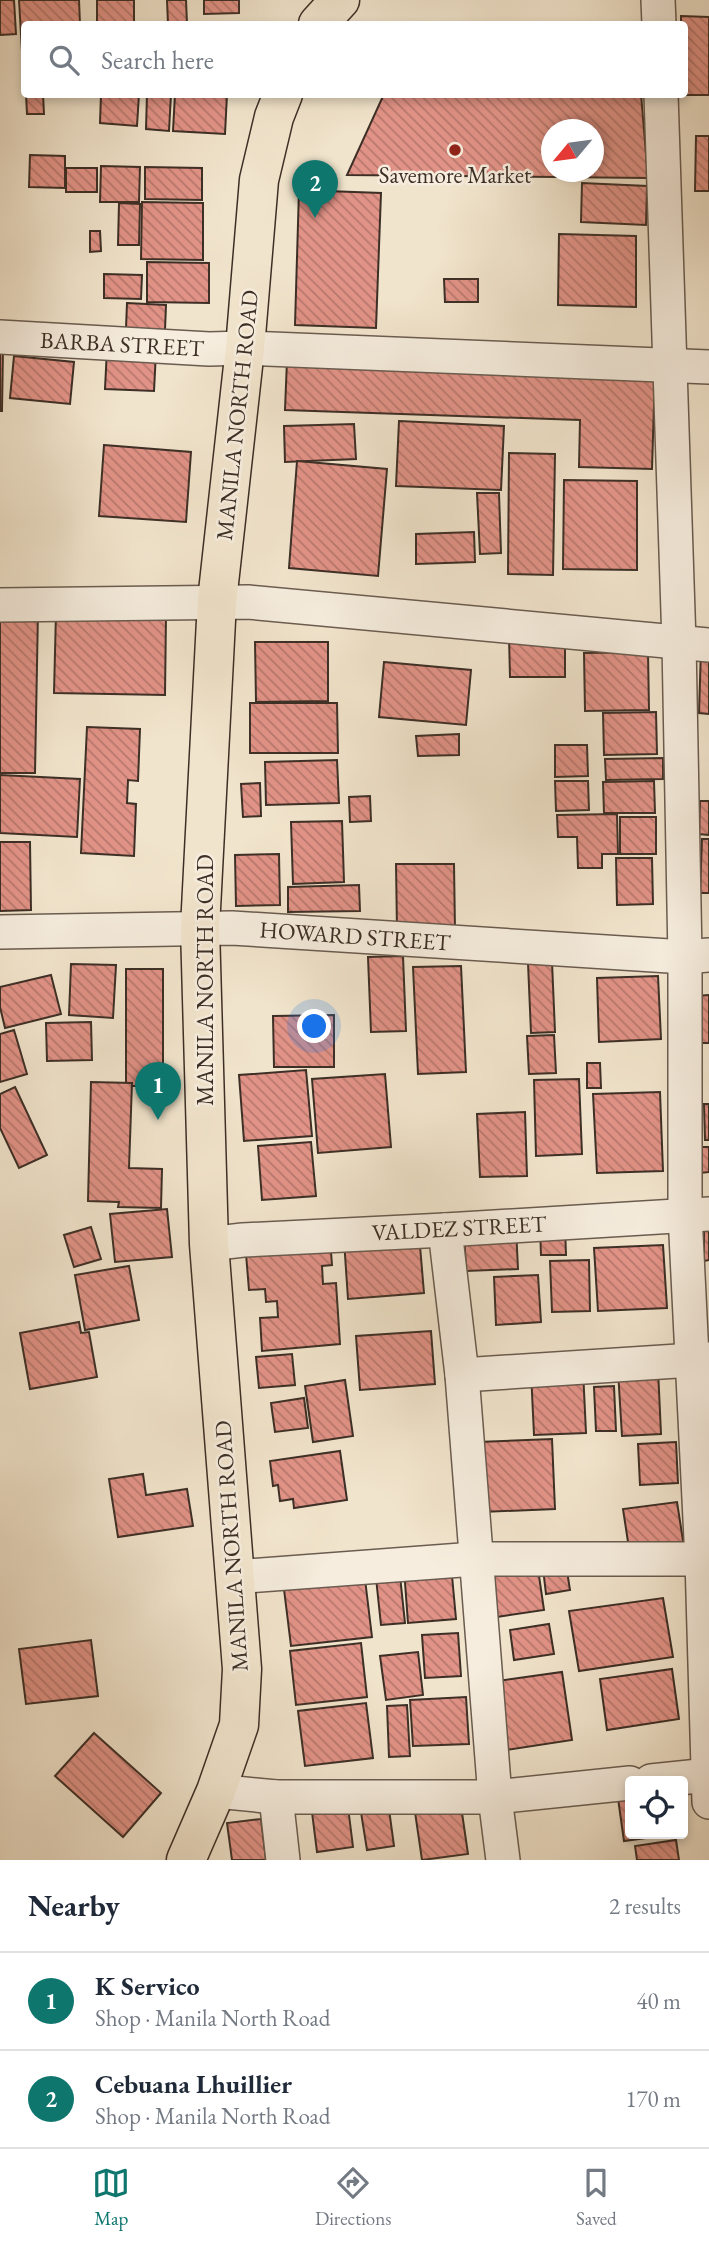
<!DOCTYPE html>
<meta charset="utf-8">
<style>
body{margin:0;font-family:"EB Garamond",serif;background:#f2f2f3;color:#1f2937}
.controls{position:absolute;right:21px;bottom:21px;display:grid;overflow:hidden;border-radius:7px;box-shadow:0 4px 10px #0003}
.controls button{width:63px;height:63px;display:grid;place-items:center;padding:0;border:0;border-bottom:2px solid #e0e1e3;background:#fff;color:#1f2937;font:35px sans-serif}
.compass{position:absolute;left:541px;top:119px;width:63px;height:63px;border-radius:50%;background:#fff;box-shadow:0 4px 10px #0003;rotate:241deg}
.you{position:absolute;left:315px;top:1027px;width:24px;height:24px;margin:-18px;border:5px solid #fff;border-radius:50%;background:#1a73e8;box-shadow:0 0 0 10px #1a73e833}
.badge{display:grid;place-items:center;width:46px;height:46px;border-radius:50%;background:#0f766e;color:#fff;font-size:23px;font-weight:700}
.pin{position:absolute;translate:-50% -58px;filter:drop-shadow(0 2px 4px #0008)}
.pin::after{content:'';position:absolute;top:37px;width:24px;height:21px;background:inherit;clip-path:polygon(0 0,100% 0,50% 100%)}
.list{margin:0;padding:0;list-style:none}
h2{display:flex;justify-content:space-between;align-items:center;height:91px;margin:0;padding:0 28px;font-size:30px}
h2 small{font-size:23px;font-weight:400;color:#747a83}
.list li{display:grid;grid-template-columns:46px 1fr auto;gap:21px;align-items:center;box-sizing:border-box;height:98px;padding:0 28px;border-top:2px solid #e0e1e3}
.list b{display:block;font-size:26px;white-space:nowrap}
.list p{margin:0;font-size:23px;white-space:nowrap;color:#747a83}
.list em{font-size:23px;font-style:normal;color:#747a83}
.icon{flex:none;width:38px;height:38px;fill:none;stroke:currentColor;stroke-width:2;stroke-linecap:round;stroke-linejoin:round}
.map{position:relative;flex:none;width:709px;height:1860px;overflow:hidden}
.search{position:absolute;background:#fff;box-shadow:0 4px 10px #0003;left:21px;right:21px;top:21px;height:77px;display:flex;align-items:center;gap:18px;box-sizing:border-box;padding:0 24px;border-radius:7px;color:#747a83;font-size:26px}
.sheet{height:287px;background:#fff}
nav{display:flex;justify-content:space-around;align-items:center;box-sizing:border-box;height:98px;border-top:2px solid #e0e1e3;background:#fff;font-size:19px;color:#747a83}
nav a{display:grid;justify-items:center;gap:4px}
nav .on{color:#0f766e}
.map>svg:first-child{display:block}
.building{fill:url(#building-back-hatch);stroke:#3d2f26;stroke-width:2;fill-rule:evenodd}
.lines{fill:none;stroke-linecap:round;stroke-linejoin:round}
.minor-casing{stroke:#6a5c50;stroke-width:36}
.highway-casing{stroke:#3d2f26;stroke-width:41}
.minor{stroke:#f6edde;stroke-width:33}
.highway{stroke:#f1e4cc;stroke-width:38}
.poi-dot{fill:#8f2418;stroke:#f6edde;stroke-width:2.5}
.labels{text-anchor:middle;stroke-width:5;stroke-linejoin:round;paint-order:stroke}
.poi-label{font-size:23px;fill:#3d2f26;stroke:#f6edde}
.street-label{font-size:23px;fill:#3d2f26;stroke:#f6edde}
</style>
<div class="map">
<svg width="709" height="1860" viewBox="0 0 709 1860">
<defs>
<pattern id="building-back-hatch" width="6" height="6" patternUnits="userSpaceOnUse" patternTransform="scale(1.75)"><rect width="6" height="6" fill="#e29387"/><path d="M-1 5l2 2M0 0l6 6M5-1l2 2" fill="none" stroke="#b8786e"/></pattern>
</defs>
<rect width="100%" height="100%" fill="#f1e4cc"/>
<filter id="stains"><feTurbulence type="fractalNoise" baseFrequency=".00286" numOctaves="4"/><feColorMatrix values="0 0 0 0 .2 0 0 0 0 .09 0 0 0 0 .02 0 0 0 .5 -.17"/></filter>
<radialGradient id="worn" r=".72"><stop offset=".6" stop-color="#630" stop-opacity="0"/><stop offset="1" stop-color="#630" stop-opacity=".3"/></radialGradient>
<g class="building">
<path d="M0,0H14L16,34L0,35Z"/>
<path d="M19,0H79L80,24H24V68H23Z"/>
<rect x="97" y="0" width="37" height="24"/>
<path d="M167,0H186L187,24H168Z"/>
<path d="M204,0H239V13L204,14Z"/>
<path d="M681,16L709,17V95H681L684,94V24H681Z"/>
<path d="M26,94H43L44,114H27Z"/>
<path d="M101,94H139L137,126L100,123Z"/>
<path d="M147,94H171L169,131L146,129Z"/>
<path d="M175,94H227L225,134L173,131Z"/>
<path d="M384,94H641L648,178L347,175ZM552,130H594V172H552Z"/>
<path d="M696,136H709V191H695Z"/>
<path d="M30,155L65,156V188L29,187Z"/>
<path d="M101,166L140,167L139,202H100Z"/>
<path d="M145,167L202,168V200L145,199Z"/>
<rect x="66" y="168" width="31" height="24"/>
<path d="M582,183L647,186L646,225L581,222Z"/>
<path d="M299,190L381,193L376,328L295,325Z"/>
<path d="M142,202L203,203V260L141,259Z"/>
<path d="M119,203L140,204L139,245H118Z"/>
<path d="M90,231H100L101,251L90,252Z"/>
<path d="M559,234L636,236V307L558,305Z"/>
<path d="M147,262L209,263V303L147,302Z"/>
<path d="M104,274L142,275L141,299L104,298Z"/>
<path d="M444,279H478V302H445Z"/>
<path d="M127,303L166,305L165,330L126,328Z"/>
<path d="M0,348H3L2,411H0Z"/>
<path d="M107,349L156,352L154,391L105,389Z"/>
<path d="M14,356L74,362L70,404L10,398Z"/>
<path d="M287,360L655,372L652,469L579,467L580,420L285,410Z"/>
<path d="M399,421L504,426L501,490L396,486Z"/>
<path d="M354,424L356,459L285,462L284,426Z"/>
<path d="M104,445L191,452L186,522L99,516Z"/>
<path d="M509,453L555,454L553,575L508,574Z"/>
<path d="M297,461L387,469L378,576L289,568Z"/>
<path d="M564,480L637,481V570L563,569Z"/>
<path d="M477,493H499L501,553L480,554Z"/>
<path d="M474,532L475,562L416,564V534Z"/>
<path d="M0,610L38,611L35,773H0Z"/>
<path d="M56,612L166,615L165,695L54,693Z"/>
<path d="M509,637L565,638V677H510Z"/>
<path d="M255,642H328V701L256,702Z"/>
<path d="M701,649H709V714L699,713Z"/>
<path d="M648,652L649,710L585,711L584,653Z"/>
<path d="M384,662L471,670L466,725L379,717Z"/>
<path d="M250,703H337L338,753H250Z"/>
<path d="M656,712L657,754L604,755L603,713Z"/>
<path d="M87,727L140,729L138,781L128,780L127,803L136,804L134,856L81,853Z"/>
<path d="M459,734V755L418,756L416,736Z"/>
<path d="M555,745H587L588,776L555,777Z"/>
<path d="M663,758V779L606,780L605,759Z"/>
<path d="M337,760L339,803L266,805L265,762Z"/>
<path d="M0,775L80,779L77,837L0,833Z"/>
<path d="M555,781H588L589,810L556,811Z"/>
<path d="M654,781L655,813H604L603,782Z"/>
<path d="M260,783L261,816L243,817L241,784Z"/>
<path d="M370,796L371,821L350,822L349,797Z"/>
<path d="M700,801H709V835L699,834Z"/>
<path d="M617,814L618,854H602V868H578L577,837H558L557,815Z"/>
<rect x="620" y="817" width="36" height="37"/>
<path d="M342,821L344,882L293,884L291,822Z"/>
<path d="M702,839H709V893H700Z"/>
<path d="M0,842H30L31,910L0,911Z"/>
<path d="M279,854L280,905L236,906L235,855Z"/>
<path d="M616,858H652L653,904L617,905Z"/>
<path d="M396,864H454L455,930H397Z"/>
<path d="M359,885L360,911L288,912V887Z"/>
<path d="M403,956L406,1031L371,1032L368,957Z"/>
<path d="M552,962L555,1032L531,1033L528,963Z"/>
<path d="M71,964L116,965L113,1018L69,1015Z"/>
<path d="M461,966L466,1072L418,1074L413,967Z"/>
<rect x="126" y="969" width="37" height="117"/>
<path d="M51,975L61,1014L5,1028L0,1007V987Z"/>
<path d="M658,976L661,1039L599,1042L597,978Z"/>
<path d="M709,995V1043H697L696,996Z"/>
<path d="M334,1015V1067H274L273,1016Z"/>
<path d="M91,1022L92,1060L47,1061L46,1023Z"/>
<path d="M14,1030L27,1074L0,1082V1034Z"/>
<path d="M554,1035L556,1073L529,1074L527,1036Z"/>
<path d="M587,1063H600L601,1088H587Z"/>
<path d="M306,1070L312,1136L244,1141L239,1075Z"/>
<path d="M385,1074L391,1147L318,1153L312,1079Z"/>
<path d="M579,1079L582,1154L536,1156L534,1080Z"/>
<path d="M91,1082L132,1083L129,1168L162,1169L161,1208L118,1207L119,1202L88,1201Z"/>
<path d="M15,1087L47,1155L19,1168L0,1128V1094Z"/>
<path d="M660,1092L663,1171L597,1173L593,1094Z"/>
<path d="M704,1104H709V1140H705Z"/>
<path d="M525,1112L527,1176L480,1177L477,1114Z"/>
<path d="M311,1142L316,1196L262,1200L258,1146Z"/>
<path d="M699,1147H709V1172L700,1173Z"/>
<path d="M167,1209L172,1257L115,1262L110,1214Z"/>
<path d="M704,1221H709V1260L704,1261Z"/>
<path d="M91,1227L101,1259L74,1267L64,1235Z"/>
<path d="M565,1227L566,1255H541L540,1228Z"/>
<path d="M516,1228L518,1269L466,1271L464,1230Z"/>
<path d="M419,1234L424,1293L348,1299L344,1240Z"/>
<path d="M330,1239L332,1265L322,1266L323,1284L336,1283L340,1344L262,1351L260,1318L278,1317L277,1301L266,1302L265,1289L249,1290L245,1242Z"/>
<path d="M663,1245L667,1308L598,1311L594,1248Z"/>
<path d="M589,1260L590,1311L552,1312L550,1261Z"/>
<path d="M129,1266L139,1320L85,1330L75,1275Z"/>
<path d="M538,1275L541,1322L496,1325L494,1277Z"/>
<path d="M79,1322L81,1333L89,1332L97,1377L30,1389L20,1333Z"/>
<path d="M431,1331L435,1384L360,1390L356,1336Z"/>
<path d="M292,1354L295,1385L259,1388L256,1357Z"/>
<path d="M658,1369L661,1434L622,1436L618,1371Z"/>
<path d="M583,1370L586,1433L534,1435L531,1372Z"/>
<path d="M345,1380L353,1436L313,1442L305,1386Z"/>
<path d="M614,1386L616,1431H596L594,1387Z"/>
<path d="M304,1398L308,1428L275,1432L271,1403Z"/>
<path d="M552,1439L555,1509L482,1512L478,1442Z"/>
<path d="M676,1442L678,1483L640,1485L638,1444Z"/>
<path d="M340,1451L347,1500L294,1508L293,1499L280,1501L278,1485L273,1486L270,1461Z"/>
<path d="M143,1474L146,1495L187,1489L193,1526L118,1537L109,1479Z"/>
<path d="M677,1502L684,1547L630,1555L623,1509Z"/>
<path d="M451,1565L456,1619L408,1623L404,1569Z"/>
<path d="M566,1565L570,1590L546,1594L543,1568Z"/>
<path d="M538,1569L544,1610L483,1619L477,1578Z"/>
<path d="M364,1571L372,1637L291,1646L283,1581Z"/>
<path d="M400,1576L405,1623L381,1625L376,1578Z"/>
<path d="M663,1598L673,1657L579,1671L569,1611Z"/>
<path d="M549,1624L554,1654L514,1660L510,1630Z"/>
<path d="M458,1633L461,1676L425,1678L422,1635Z"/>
<path d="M91,1640L98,1696L26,1704L19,1649Z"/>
<path d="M361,1643L367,1697L296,1705L290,1651Z"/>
<path d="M418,1652L423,1695L386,1700L380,1656Z"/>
<path d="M672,1669L679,1719L607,1730L600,1679Z"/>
<path d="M562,1672L572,1740L507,1750L497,1681Z"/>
<path d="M466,1697L469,1744L413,1746L410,1700Z"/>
<path d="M366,1703L373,1758L305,1766L298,1711Z"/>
<path d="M407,1705L410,1756L389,1757L387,1706Z"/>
<path d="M94,1733L161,1793L123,1837L55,1776Z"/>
<path d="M630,1789V1834H675L624,1841L617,1791Z"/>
<path d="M388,1802L394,1846L367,1850L360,1806Z"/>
<path d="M461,1806L468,1854L422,1860L415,1812Z"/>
<path d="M348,1807L353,1847L317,1852L312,1812Z"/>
<path d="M261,1819L266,1860H232L227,1823Z"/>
<path d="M676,1840L679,1860H637L635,1846Z"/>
</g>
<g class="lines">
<g class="minor-casing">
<g id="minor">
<path d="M658,0L659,24"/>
<path d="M661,94L679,643L685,957V1214L702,1560L709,1802"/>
<path d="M0,337L209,349L245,348L709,367"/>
<path d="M0,605L248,602L709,645"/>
<path d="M0,932L232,928L685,957L709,955"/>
<path d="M445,1230L462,1375L495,1797L503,1860"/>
<path d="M209,1244L243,1240L445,1230L709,1214"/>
<path d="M462,1375L709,1359"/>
<path d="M233,1577L475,1559H709"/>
<path d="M651,1781L709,1775"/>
<path d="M216,1791L276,1797H495L630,1783"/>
<path d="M276,1797L283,1860"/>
</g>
</g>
<g class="highway-casing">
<g id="highway">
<path d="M318,24L340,0"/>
<path d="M186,1860L216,1791L239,1725L242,1669L209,1244L200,928L217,601L245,348L259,180L274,117L283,94"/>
</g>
</g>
<use href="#minor" class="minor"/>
<use href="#highway" class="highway"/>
</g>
<circle class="poi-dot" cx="455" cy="150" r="7"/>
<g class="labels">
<g class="poi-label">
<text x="455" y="183">Savemore Market</text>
</g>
<g class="street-label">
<text transform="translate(122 344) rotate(3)" y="8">BARBA STREET</text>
<text transform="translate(237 415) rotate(-84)" y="8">MANILA NORTH ROAD</text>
<text transform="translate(355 936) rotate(4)" y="8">HOWARD STREET</text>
<text transform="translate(205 980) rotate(-90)" y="8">MANILA NORTH ROAD</text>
<text transform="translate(459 1228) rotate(-3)" y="8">VALDEZ STREET</text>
<text transform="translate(231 1546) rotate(-94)" y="8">MANILA NORTH ROAD</text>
</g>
</g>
<rect width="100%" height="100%" filter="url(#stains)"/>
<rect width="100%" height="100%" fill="url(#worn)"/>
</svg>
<div class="controls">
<button><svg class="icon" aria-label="locate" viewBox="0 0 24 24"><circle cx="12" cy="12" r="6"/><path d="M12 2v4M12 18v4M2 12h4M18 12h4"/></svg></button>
</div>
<svg class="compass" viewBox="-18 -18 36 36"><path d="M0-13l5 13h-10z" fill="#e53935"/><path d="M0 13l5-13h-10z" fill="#747a83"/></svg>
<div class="you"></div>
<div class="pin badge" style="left:158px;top:1120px">1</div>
<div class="pin badge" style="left:315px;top:218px">2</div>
<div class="search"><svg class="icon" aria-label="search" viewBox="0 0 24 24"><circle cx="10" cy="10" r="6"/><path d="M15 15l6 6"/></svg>Search here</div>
</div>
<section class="sheet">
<h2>Nearby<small>2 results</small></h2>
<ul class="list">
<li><span class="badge">1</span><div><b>K Servico</b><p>Shop · Manila North Road</p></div><em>40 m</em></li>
<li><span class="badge">2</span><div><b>Cebuana Lhuillier</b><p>Shop · Manila North Road</p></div><em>170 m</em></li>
</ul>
</section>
<nav>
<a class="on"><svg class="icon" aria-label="map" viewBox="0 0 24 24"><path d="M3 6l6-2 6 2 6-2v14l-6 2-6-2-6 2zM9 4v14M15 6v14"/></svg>Map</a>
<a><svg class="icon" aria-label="directions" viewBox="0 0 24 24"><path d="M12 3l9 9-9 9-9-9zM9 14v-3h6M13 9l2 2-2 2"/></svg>Directions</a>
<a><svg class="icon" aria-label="saved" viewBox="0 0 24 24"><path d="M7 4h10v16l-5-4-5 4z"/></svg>Saved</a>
</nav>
